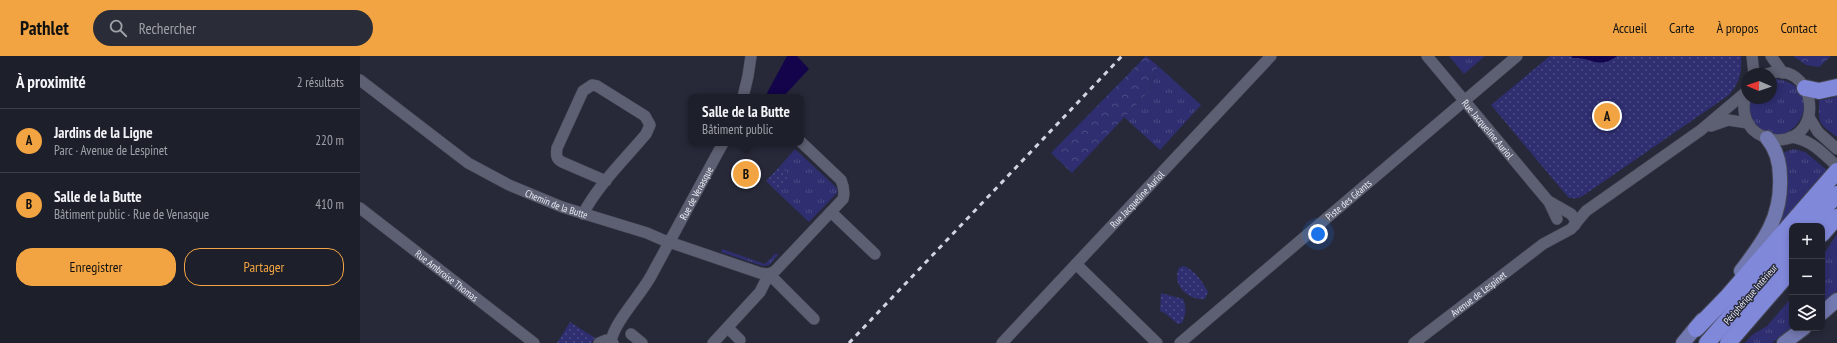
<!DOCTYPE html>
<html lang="fr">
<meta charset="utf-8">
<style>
body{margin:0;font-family:"PT Sans Narrow",sans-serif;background:#2a2c37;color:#f1f3f6}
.controls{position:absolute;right:12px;bottom:12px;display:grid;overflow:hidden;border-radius:8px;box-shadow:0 2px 6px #0003}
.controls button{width:36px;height:36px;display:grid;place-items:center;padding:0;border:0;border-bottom:1px solid #3b3d47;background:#1d1f2b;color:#f1f3f6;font:20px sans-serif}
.compass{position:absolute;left:1381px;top:12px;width:36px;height:36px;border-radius:50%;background:#1d1f2b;box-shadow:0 2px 6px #0003;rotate:272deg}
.you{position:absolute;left:958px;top:178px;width:14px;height:14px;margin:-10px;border:3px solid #fff;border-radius:50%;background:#1a73e8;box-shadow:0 0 0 6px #1a73e833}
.badge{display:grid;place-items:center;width:26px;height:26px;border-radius:50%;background:#f3a442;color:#111;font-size:13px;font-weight:700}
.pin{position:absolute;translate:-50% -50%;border:2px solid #fff;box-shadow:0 1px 4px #0006}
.popup{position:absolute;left:328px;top:38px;width:116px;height:52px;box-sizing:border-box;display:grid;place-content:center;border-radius:8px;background:#1d1f2b;filter:drop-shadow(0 1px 3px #0005);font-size:13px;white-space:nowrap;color:#a0a2a9}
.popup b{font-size:15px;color:#f1f3f6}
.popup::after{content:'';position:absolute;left:50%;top:100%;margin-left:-8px;border:8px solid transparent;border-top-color:#1d1f2b}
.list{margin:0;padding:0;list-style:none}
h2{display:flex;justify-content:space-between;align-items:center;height:52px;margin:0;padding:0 16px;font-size:17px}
h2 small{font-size:13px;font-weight:400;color:#a0a2a9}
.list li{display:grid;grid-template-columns:26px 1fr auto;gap:12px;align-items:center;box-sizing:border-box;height:64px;padding:0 16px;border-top:1px solid #3b3d47}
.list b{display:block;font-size:15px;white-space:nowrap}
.list p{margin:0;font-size:13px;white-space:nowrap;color:#a0a2a9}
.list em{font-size:13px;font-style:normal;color:#a0a2a9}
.actions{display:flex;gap:8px;padding:12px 16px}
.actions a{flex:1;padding:9px 0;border:1px solid #f3a442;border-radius:16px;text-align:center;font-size:14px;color:#f3a442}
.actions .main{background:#f3a442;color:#111}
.icon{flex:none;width:22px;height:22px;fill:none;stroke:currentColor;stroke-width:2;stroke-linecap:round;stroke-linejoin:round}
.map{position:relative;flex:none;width:1477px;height:287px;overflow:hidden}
header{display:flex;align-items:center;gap:24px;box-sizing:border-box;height:56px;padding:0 20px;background:#f3a442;color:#111}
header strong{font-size:19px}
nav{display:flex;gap:22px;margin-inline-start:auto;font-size:14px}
.search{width:280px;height:36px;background:#2a2c37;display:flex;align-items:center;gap:10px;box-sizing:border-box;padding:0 14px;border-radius:22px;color:#a0a2a9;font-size:15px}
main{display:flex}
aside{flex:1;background:#1d1f2b}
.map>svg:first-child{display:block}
.grass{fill:url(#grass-tufts)}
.forest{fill:url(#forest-crowns)}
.park{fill:url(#park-dots)}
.water{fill:#13044c}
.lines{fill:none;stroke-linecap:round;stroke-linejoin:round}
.minor-casing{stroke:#444653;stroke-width:12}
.major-casing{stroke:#444653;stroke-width:16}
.highway-casing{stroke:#444653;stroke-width:18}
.minor{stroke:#5d6072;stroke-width:11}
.major{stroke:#7278b0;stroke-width:14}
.highway{stroke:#8088da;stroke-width:16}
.rail{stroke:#d2d4df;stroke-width:3;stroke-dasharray:5 5;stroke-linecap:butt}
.labels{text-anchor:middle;stroke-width:3;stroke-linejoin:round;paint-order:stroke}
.street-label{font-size:10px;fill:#eaecf6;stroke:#272939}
</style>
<header>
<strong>Pathlet</strong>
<div class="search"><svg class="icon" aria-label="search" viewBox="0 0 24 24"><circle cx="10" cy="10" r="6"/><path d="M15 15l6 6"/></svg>Rechercher</div>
<nav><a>Accueil</a><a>Carte</a><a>À propos</a><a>Contact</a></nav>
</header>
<main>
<aside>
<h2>À proximité<small>2 résultats</small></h2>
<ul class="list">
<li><span class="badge">A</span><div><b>Jardins de la Ligne</b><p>Parc · Avenue de Lespinet</p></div><em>220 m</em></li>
<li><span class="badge">B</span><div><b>Salle de la Butte</b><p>Bâtiment public · Rue de Venasque</p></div><em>410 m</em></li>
</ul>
<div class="actions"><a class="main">Enregistrer</a><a>Partager</a></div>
</aside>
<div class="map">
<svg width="1477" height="287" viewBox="0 0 1477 287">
<defs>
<pattern id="grass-tufts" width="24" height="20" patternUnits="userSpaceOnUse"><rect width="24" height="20" fill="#2e2e70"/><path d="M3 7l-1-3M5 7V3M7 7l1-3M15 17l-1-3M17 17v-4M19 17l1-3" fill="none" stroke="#4c4c85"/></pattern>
<pattern id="forest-crowns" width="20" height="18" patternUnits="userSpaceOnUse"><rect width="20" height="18" fill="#2e2e70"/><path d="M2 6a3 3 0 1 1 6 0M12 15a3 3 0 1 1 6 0" fill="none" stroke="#4c4c85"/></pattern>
<pattern id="park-dots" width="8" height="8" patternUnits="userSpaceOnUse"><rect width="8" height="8" fill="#2e2e70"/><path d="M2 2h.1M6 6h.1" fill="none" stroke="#4c4c85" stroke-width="1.8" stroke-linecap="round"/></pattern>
</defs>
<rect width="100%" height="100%" fill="#272939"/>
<g class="grass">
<path d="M1089,0H1125L1104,18Z"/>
<path d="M798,10L841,49L800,94L764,61L787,37Z"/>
<path d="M1417,23C1474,32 1429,106 1396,68C1390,61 1388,51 1391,42H1411V24Z"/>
<path d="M1477,38V81C1457,66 1459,68 1459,44L1473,42V40Z"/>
<path d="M435,93L477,132V137L449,166L416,135L430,120L420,110Z"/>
<path d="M1434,93L1445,96L1467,114L1409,188L1426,138V116L1422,97Z"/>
<path d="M1477,178V235L1462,247V201Z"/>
<path d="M362,193L405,208L416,197L418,199L409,209L403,210L361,196Z"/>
<path d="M1432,241V271L1412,287H1385L1392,279L1407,270Z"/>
</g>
<g class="forest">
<path d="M786,0L798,10L787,37L712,117L691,97Z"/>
<path d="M1433,0H1471L1459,11L1446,9Z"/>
</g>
<g class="park">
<path d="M1190,0H1381C1382,16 1380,26 1369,39L1227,137C1220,142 1216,144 1208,141L1131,49Z"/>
<path d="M420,110L431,120L416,135L406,125Z"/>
<path d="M823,210C834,213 843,226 848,236L845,243C828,245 811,228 819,212Z"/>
<path d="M801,237L823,243C827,252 826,258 822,267L818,268C811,263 808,258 800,255Z"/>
<path d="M210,266L235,282L231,287H197Z"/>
</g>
<g class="water">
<path d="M427,0H437L449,13L423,41H410L407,37Z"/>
<path d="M1211,0H1257C1238,14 1233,1 1213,2Z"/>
</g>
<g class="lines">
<g class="minor-casing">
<g id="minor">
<path id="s1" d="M1067,0L1189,146L1197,163"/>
<path d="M1392,0L1394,18"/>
<path d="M1411,0L1423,17"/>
<path id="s2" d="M0,24L108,107L149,129L202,151L287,177L303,184L400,217L409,218L415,215L483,143C485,136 484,131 481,124L441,86"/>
<path d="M1387,36C1382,49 1383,62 1392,73C1398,79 1408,84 1417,84C1468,84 1455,2 1407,18"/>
<path d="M383,41L388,20L391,0"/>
<path d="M1449,61L1458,76L1477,93"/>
<path d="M1351,70L1368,64L1388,67"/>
<path d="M1431,81C1452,84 1462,97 1477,110"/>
<path d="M1190,146L1211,158L1215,163V169"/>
<path id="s3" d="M0,152L174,287"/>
<path d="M471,156L515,198"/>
<path d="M223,158C238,129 265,103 286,78L290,69L285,60L237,30L232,29L223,35L197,92C196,99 196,103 202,106L246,125"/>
<path d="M716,208L797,287"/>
<path d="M368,272L380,284"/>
<path d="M271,278L282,287"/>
<path id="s4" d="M251,285C255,265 280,240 291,220L363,87"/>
<path d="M239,287L246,284L253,287"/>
<path d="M353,287L400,236L409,218L454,263"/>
<path id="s5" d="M642,287L911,0"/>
<path id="s6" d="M820,287L1157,0"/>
<path id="s7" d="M1054,287L1183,188L1211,173L1226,155L1341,74L1386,36"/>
</g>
</g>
<g class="major-casing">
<g id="major">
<path d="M1381,215C1404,185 1422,161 1420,121C1420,106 1417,94 1407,82"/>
<path d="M1462,257L1477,244"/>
<path d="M1323,287L1342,264"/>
<path d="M1424,287L1444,272"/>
</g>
</g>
<g class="highway-casing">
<g id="highway">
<path d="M1445,32L1459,35L1477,31"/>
<path d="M1449,170L1477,138"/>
<path d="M1462,178L1477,161"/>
<path d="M1336,273L1368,240L1477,115"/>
<path d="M1347,287L1432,190"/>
<path d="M1368,287L1432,213"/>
</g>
</g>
<use href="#minor" class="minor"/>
<use href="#major" class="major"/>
<use href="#highway" class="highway"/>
<path class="rail" d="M489,287L762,0"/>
</g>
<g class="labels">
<g class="street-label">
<text dy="4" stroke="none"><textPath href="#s1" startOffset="95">Rue Jacqueline Auriol</textPath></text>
<text dy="4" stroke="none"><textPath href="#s4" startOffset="171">Rue de Venasque</textPath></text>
<text dy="4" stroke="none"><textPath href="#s6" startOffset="221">Piste des Géants</textPath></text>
<text dy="4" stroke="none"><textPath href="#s5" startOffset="197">Rue Jacqueline Auriol</textPath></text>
<text dy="4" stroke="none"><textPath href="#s2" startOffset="234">Chemin de la Butte</textPath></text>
<text dy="4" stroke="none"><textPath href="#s3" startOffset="110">Rue Ambroise Thomas</textPath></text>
<text dy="4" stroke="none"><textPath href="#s7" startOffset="81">Avenue de Lespinet</textPath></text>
<text transform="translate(1390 238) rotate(-49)" y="4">Périphérique Intérieur</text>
</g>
</g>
</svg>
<div class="controls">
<button>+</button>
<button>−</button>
<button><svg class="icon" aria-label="layers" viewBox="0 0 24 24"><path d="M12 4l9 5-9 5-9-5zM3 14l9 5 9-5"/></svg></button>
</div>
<svg class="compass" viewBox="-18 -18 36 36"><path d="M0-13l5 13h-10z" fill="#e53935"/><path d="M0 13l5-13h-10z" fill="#a0a2a9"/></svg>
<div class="you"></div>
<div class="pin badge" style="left:1247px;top:60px">A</div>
<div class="pin badge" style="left:386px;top:118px">B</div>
<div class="popup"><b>Salle de la Butte</b>Bâtiment public</div>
</div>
</main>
